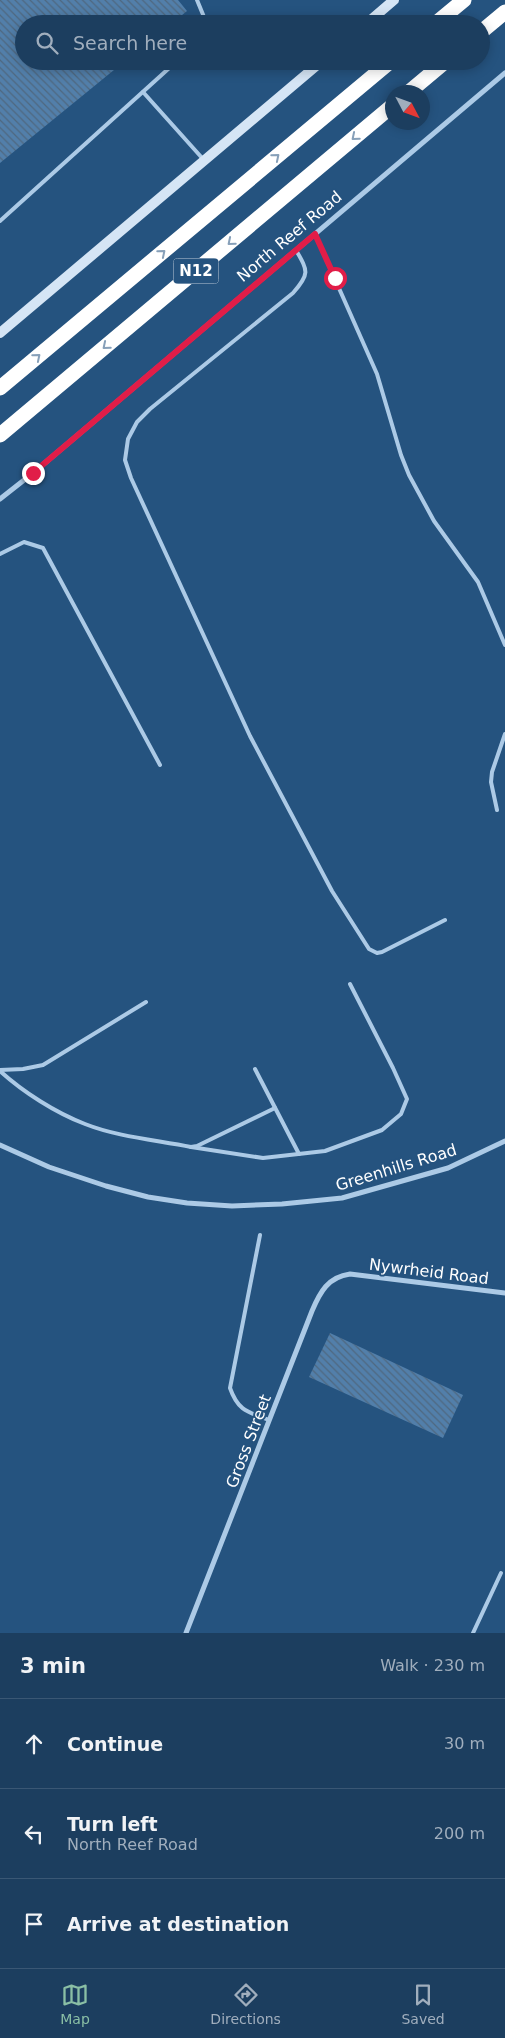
<!DOCTYPE html>
<meta charset="utf-8">
<style>
body{margin:0;font-family:"DejaVu Sans",sans-serif;background:#294968;color:#f1f3f6}
.compass{position:absolute;left:385px;top:85px;width:45px;height:45px;border-radius:50%;background:#1c3e5f;box-shadow:0 2px 12px #0003;rotate:131deg}
.stop{position:absolute;width:15px;height:15px;margin:-11px;border:4px solid #e11d48;border-radius:50%;background:#fff}
.stop.end{background:#e11d48;border-color:#fff;box-shadow:0 1px 5px #0008}
.list{margin:0;padding:0;list-style:none}
h2{display:flex;justify-content:space-between;align-items:center;height:65px;margin:0;padding:0 20px;font-size:21px}
h2 small{font-size:16px;font-weight:400;color:#a0aebd}
.list li{display:grid;grid-template-columns:32px 1fr auto;gap:15px;align-items:center;box-sizing:border-box;height:90px;padding:0 20px;border-top:1px solid #3a5774}
.list b{display:block;font-size:19px;white-space:nowrap}
.list p{margin:0;font-size:16px;white-space:nowrap;color:#a0aebd}
.list em{font-size:16px;font-style:normal;color:#a0aebd}
.icon{flex:none;width:28px;height:28px;fill:none;stroke:currentColor;stroke-width:2;stroke-linecap:round;stroke-linejoin:round}
.map{position:relative;flex:none;width:505px;height:1633px;overflow:hidden}
.search{position:absolute;background:#1c3e5f;box-shadow:0 2px 12px #0003;left:15px;right:15px;top:15px;height:55px;display:flex;align-items:center;gap:12px;box-sizing:border-box;padding:0 18px;border-radius:28px;color:#a0aebd;font-size:19px}
.sheet{height:335px;background:#1c3e5f}
nav{display:flex;justify-content:space-around;align-items:center;box-sizing:border-box;height:70px;border-top:1px solid #3a5774;background:#1c3e5f;font-size:14px;color:#a0aebd}
nav a{display:grid;justify-items:center;gap:2px}
nav .on{color:#8abfa5}
.map>svg:first-child{display:block}
.building{fill:url(#building-back-hatch)}
.lines{fill:none;stroke-linecap:round;stroke-linejoin:round}
.lane{stroke:#accae6;stroke-width:4}
.street{stroke:#accae6;stroke-width:5}
.secondary{stroke:#d5e5f5;stroke-width:10}
.highway{stroke:#fff;stroke-width:15}
.oneway{stroke:#87a0b9}
.route{stroke:#e11d48;stroke-width:6}
.labels{text-anchor:middle;stroke-width:4;stroke-linejoin:round;paint-order:stroke}
.shield{fill:#25537f;stroke:#becbd9;stroke-width:1}
.shield-label{font-size:15px;font-weight:bold;fill:#fff}
.street-label{font-size:16px;fill:#fff;stroke:#25537f}
</style>
<div class="map">
<svg width="505" height="1633" viewBox="0 0 505 1633">
<defs>
<pattern id="building-back-hatch" width="6" height="6" patternUnits="userSpaceOnUse" patternTransform="scale(1.25)"><rect width="6" height="6" fill="#527faa"/><path d="M-1 5l2 2M0 0l6 6M5-1l2 2" fill="none" stroke="#4f6880"/></pattern>
</defs>
<rect width="100%" height="100%" fill="#25537f"/>
<g class="building">
<path d="M0,0H178L187,11L171,24H24V61H125L0,163Z"/>
<path d="M330,1333L463,1395L443,1438L309,1377Z"/>
</g>
<g class="lines">
<g class="lane">
<path d="M197,0L204,17V24"/>
<path d="M143,92L203,159"/>
<path d="M0,221L177,61"/>
<path d="M315,234L377,374L401,455L409,475L434,521L478,582L505,645"/>
<path d="M296,250C308,271 310,274 293,293L150,409L137,422L128,439L125,460L131,478L250,736L332,891L369,949L377,953L382,952L445,920"/>
<path d="M0,554L24,542L43,548L160,765"/>
<path d="M497,810L491,782L492,772L505,734"/>
<path d="M255,1069L299,1154"/>
<path d="M0,1070L23,1069L43,1065L146,1002"/>
<path d="M0,1071C23,1092 56,1113 85,1124C118,1137 156,1140 191,1147L197,1146L275,1108"/>
<path d="M191,1147L263,1158L325,1151L382,1130L401,1114L407,1099L393,1068L350,984"/>
<path d="M260,1235L230,1388C238,1411 248,1412 269,1420"/>
<path d="M473,1633L501,1573"/>
</g>
<g class="street">
<path d="M0,499L33,473L505,73"/>
<path d="M0,1145L49,1167L106,1186L148,1197L187,1203L232,1206L282,1204L342,1198L448,1168L505,1141"/>
<path d="M186,1633L312,1311C320,1292 328,1277 350,1274L505,1293"/>
</g>
<g class="secondary">
<path d="M366,24L394,0"/>
<path d="M0,333L322,61"/>
</g>
<g class="highway">
<path d="M435,24L464,0"/>
<path d="M481,32L505,12"/>
<path d="M409,92L446,61"/>
<path d="M0,388L391,61"/>
<path d="M0,435L392,106"/>
</g>
</g>
<defs><path id="oneway-chevron" d="M-2-3.5L2.5 0L-2 3.5" fill="none" stroke-width="1.6" stroke-linecap="round" stroke-linejoin="round" transform="scale(1.25)"/></defs>
<g class="oneway">
<use href="#oneway-chevron" transform="translate(355 137) rotate(140)"/>
<use href="#oneway-chevron" transform="translate(276 157) rotate(-40)"/>
<use href="#oneway-chevron" transform="translate(231 242) rotate(140)"/>
<use href="#oneway-chevron" transform="translate(162 253) rotate(-40)"/>
<use href="#oneway-chevron" transform="translate(106 346) rotate(140)"/>
<use href="#oneway-chevron" transform="translate(37 357) rotate(-40)"/>
</g>
<g class="lines">
<path class="route" d="M33,473L315,234L335,278"/>
</g>
<g class="labels">
<rect class="shield" x="173.5" y="258.5" width="45" height="25" rx="4"/>
<g class="shield-label">
<text x="196" y="276">N12</text>
</g>
<g class="street-label">
<text transform="translate(289 236) rotate(-40)" y="6">North Reef Road</text>
<text transform="translate(396 1167) rotate(-17)" y="6">Greenhills Road</text>
<text transform="translate(429 1271) rotate(7)" y="6">Nywrheid Road</text>
<text transform="translate(248 1441) rotate(-69)" y="6">Gross Street</text>
</g>
</g>
</svg>
<svg class="compass" viewBox="-18 -18 36 36"><path d="M0-13l5 13h-10z" fill="#e53935"/><path d="M0 13l5-13h-10z" fill="#a0aebd"/></svg>
<div class="stop" style="left:335px;top:278px"></div>
<div class="stop end" style="left:33px;top:473px"></div>
<div class="search"><svg class="icon" aria-label="search" viewBox="0 0 24 24"><circle cx="10" cy="10" r="6"/><path d="M15 15l6 6"/></svg>Search here</div>
</div>
<section class="sheet">
<h2>3 min<small>Walk · 230 m</small></h2>
<ul class="list">
<li><svg class="icon" aria-label="ahead" viewBox="0 0 24 24"><path d="M12 20V5M6 11l6-6 6 6"/></svg><div><b>Continue</b></div><em>30 m</em></li>
<li><svg class="icon" aria-label="left" viewBox="0 0 24 24"><path d="M17 20v-9H6M10 6l-5 5 5 5"/></svg><div><b>Turn left</b><p>North Reef Road</p></div><em>200 m</em></li>
<li><svg class="icon" aria-label="arrive" viewBox="0 0 24 24"><path d="M6 21V4h12l-3 4 3 4H6"/></svg><div><b>Arrive at destination</b></div></li>
</ul>
</section>
<nav>
<a class="on"><svg class="icon" aria-label="map" viewBox="0 0 24 24"><path d="M3 6l6-2 6 2 6-2v14l-6 2-6-2-6 2zM9 4v14M15 6v14"/></svg>Map</a>
<a><svg class="icon" aria-label="directions" viewBox="0 0 24 24"><path d="M12 3l9 9-9 9-9-9zM9 14v-3h6M13 9l2 2-2 2"/></svg>Directions</a>
<a><svg class="icon" aria-label="saved" viewBox="0 0 24 24"><path d="M7 4h10v16l-5-4-5 4z"/></svg>Saved</a>
</nav>
